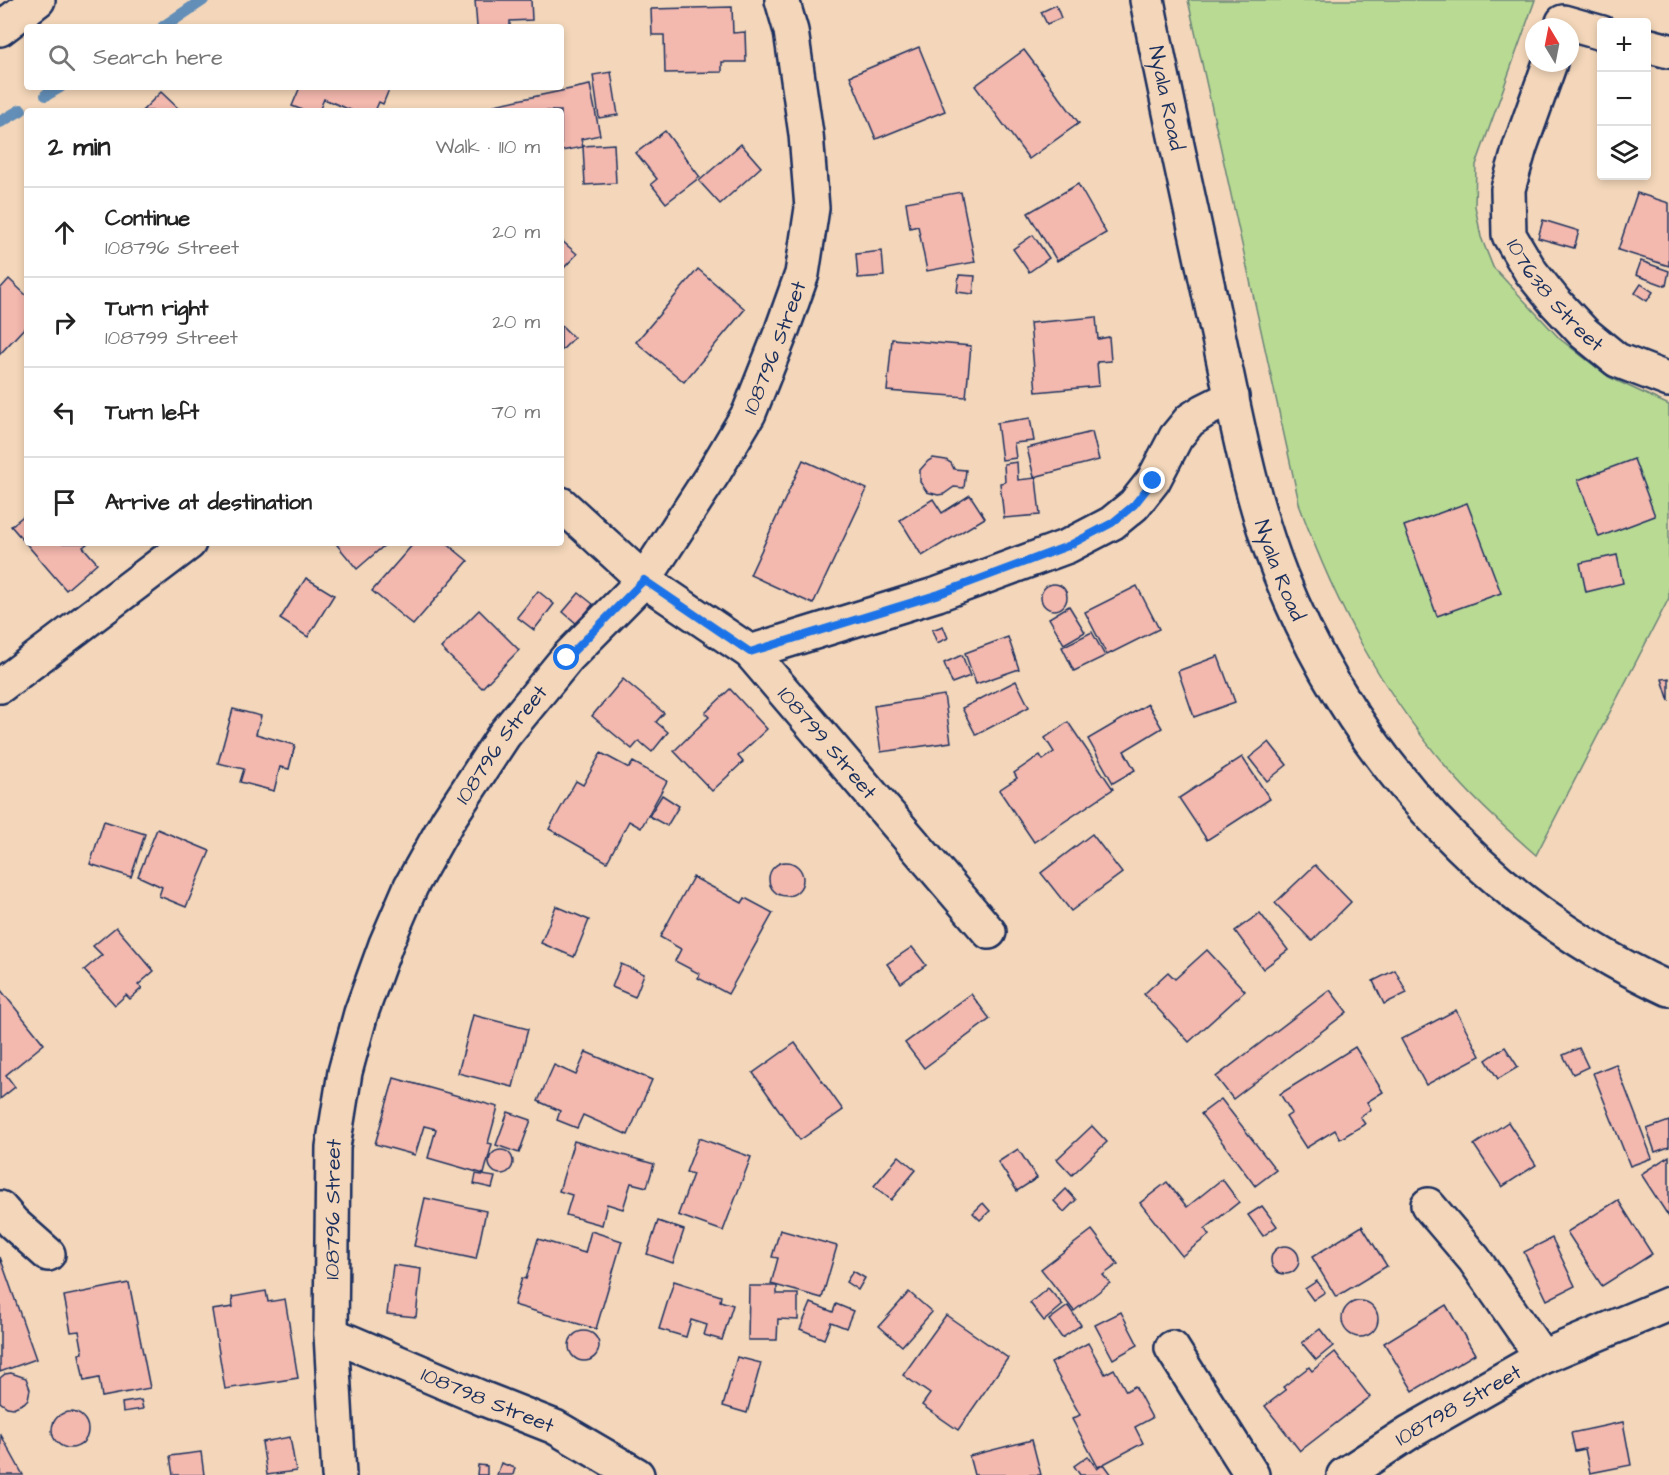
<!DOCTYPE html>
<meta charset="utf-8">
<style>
body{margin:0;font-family:"Architects Daughter",sans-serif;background:#f2f2f2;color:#222}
.controls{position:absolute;right:18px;top:18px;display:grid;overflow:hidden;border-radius:6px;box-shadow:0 3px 9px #0003}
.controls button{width:54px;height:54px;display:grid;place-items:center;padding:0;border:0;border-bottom:2px solid #e0e0e0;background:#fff;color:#222;font:30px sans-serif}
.compass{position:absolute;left:1525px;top:18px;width:54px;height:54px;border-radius:50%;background:#fff;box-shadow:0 3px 9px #0003;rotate:350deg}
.stop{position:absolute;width:18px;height:18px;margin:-14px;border:4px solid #1a73e8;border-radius:50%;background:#fff}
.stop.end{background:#1a73e8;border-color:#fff;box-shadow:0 2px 6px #0008}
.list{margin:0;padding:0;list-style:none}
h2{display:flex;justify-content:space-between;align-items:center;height:78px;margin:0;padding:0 24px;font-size:26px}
h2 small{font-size:20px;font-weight:400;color:#767676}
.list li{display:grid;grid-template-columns:39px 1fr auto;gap:18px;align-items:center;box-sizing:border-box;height:90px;padding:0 24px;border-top:2px solid #e0e0e0}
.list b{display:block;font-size:22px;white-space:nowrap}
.list p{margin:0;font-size:20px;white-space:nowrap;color:#767676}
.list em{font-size:20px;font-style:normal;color:#767676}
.icon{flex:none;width:33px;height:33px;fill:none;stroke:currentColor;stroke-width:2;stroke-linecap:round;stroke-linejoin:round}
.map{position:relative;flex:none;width:1669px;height:1475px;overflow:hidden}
.search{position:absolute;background:#fff;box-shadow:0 3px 9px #0003;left:24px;top:24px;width:540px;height:66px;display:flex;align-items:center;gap:15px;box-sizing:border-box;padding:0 21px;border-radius:6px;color:#767676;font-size:22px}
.panel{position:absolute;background:#fff;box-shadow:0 3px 9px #0003;left:24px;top:108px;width:540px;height:438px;border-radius:6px}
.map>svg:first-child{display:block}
.green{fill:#b9da93;stroke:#6a8478;stroke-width:1.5}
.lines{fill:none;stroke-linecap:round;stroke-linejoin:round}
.stream{stroke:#638eb7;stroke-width:12}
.building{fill:#f3b8ae;stroke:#1b2f5e;stroke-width:1.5}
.street-casing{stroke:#1b2f5e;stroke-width:38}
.secondary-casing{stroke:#1b2f5e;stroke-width:38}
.street{stroke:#f4d7ba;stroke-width:33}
.secondary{stroke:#f4d7ba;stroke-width:33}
.route{stroke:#1a73e8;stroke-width:8}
.labels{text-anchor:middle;stroke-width:4.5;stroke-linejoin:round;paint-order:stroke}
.street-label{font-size:21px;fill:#1b2f5e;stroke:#f4d7ba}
</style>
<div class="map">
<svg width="1669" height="1475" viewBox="0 0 1669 1475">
<rect width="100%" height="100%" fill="#f4d7ba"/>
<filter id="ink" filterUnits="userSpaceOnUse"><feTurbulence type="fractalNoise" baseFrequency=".0167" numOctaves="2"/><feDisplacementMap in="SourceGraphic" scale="12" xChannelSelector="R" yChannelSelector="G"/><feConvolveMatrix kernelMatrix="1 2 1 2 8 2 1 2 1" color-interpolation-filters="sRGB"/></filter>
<g filter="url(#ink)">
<path class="green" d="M1188,0H1535L1476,165L1475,206L1481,237L1493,267L1560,339L1609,377L1669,405V598L1536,855C1505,828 1474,800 1448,769C1379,687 1337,607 1300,507Z"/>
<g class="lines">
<g class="stream">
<path d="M163,27L203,0"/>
<path d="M46,95L60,87"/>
<path d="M0,122L21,110"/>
</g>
</g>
<g class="building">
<path d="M475,0H531L532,20L510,21V27H477Z"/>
<path d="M1056,5L1061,18L1047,24L1041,12Z"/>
<path d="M732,7L733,33L745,32L746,62H722V72L665,73L664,35H652L651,9Z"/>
<path d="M919,47L945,111L876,139L850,76Z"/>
<path d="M1024,50L1079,123L1029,159L975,86Z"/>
<path d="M611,72L618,115L599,118L593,75Z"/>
<path d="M590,85L600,135L581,139L583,147L561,151V111H496L494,105Z"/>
<path d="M300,87H390L383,104L379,102L375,111H353L324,99L319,111H305L292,106Z"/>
<path d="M161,92L181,111H142Z"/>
<path d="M665,131L700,177L666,203L651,184L657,179L636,153Z"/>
<path d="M614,144L616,183L585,185L583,146Z"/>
<path d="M741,144L761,167L720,204L699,181Z"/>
<path d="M1078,184L1106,233L1057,261L1028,213Z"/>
<path d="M961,192L975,262L927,271L918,226L910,228L906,202Z"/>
<path d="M1637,193L1669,203V266L1618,250Z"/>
<path d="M1543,220L1579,231L1574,248L1538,238Z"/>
<path d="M1033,235L1049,258L1029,272L1013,249Z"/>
<path d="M561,240L577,254L561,271Z"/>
<path d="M882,251L884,276L858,278L856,254Z"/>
<path d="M1641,261L1669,271L1666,286L1636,275Z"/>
<path d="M698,269L745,309L684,382L636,342Z"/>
<path d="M959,275L975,276L973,294L957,292Z"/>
<path d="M9,279L27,296V325L0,354V289Z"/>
<path d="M1641,284L1653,292L1647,301L1635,293Z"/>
<path d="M1096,317L1098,339L1109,337L1111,361L1097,362L1099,386L1036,392L1030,323Z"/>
<path d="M561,325L574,338L561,351Z"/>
<path d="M892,339L971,346L966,397L887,391Z"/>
<path d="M1030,418L1034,441L1014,443L1016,458L1002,460L997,423Z"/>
<path d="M1092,432L1099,460L1034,477L1027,448Z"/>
<path d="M933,458L946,460L951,463L954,469L966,470L964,488L954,487L944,494L938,495L927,492L920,482V470L928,461Z"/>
<path d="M1634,459L1655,516L1599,537L1578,480Z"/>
<path d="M803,460L867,489L813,604L750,575Z"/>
<path d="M1017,462L1018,480L1036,478L1040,515L1004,518L1000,483L1005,482L1004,464Z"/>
<path d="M970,495L985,518L922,556L900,520L933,499L942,513Z"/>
<path d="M1467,503L1501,593L1437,616L1404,526Z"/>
<path d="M27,513V543H88L83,547L97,563L66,590L11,526Z"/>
<path d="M340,543H387L357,569L337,545Z"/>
<path d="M414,543H446L468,561L413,625L372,591Z"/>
<path d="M1617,555L1623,583L1586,592L1580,563Z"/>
<path d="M306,578L334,595L308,637L280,619Z"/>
<circle cx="1054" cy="597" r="13"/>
<path d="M1137,586L1159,629L1107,655L1085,612Z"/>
<path d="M538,591L554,604L534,630L517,617Z"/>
<path d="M579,593L593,604L577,624L563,612Z"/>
<path d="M1069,606L1085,632L1064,644L1049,618Z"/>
<path d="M479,610L519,650L482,688L441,648Z"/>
<path d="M943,626L948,638L937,643L932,630Z"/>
<path d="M1092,632L1105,656L1074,671L1062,647Z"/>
<path d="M1008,637L1019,669L976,684L965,653Z"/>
<path d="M962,655L970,676L952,683L944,663Z"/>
<path d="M1218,656L1235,702L1194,717L1178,671Z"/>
<path d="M1669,678V701L1662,679Z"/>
<path d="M623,679L664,713L656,722L668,732L652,752L639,741L632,749L592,716Z"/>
<path d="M1016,681L1029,707L976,735L962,708Z"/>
<path d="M730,689L767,729L738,756L743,762L712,791L674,751L709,717L705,713Z"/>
<path d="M944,695L951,742L881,752L874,706Z"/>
<path d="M1148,704L1162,728L1124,751L1135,770L1113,783L1088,739Z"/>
<path d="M233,709L261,716L256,734L295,745L289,769L280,767L274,791L240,782L244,769L218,763Z"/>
<path d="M1068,722L1113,789L1034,842L999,790L1017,778L1014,773L1040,755L1043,760L1054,752L1045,738Z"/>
<path d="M1269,742L1287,765L1267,781L1249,758Z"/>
<path d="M601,753L629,768L633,762L667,781L641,828L629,821L607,862L549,829L576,781L583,785Z"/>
<path d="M1242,757L1270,799L1207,840L1179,798Z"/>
<path d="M662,795L679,806L667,826L649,816Z"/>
<path d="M104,821L145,834L131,877L90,864Z"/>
<path d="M157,829L210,851L186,907L159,896L162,887L138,876Z"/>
<path d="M1092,834L1122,873L1071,911L1041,873Z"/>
<circle cx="786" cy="879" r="17"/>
<path d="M1315,865L1351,902L1312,941L1275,903Z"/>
<path d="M693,877L742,903L745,898L773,913L728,994L698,978L700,974L675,961L681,949L660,937Z"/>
<path d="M556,906L589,920L574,957L541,943Z"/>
<path d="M1260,913L1288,950L1263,969L1235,931Z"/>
<path d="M116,927L154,971L138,985L142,988L130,999L126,995L115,1005L84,970L102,955L93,946Z"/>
<path d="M912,947L926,965L901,983L887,964Z"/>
<path d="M1207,950L1245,991L1189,1042L1144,994L1168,972L1175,979Z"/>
<path d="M621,964L644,974L635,997L612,987Z"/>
<path d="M1395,970L1407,993L1384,1004L1373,981Z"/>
<path d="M0,989L44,1044L6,1075L15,1087L0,1099Z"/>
<path d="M1330,990L1347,1012L1233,1099L1216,1077Z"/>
<path d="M971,994L990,1019L924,1068L905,1043Z"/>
<path d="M1456,1010L1480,1056L1426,1085L1401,1039Z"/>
<path d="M473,1015L528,1029L513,1087L458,1073Z"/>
<path d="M795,1043L843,1110L800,1140L753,1073Z"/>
<path d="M1355,1047L1383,1092L1367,1102L1371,1109L1360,1117L1365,1124L1340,1139L1335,1130L1306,1148L1286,1117L1292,1113L1280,1094Z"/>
<path d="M1505,1047L1518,1067L1498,1079L1486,1060Z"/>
<path d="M1579,1048L1588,1067L1573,1074L1563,1055Z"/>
<path d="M586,1052L652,1080L628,1135L583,1115L577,1128L557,1120L560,1111L538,1101L554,1065L576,1075Z"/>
<path d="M1616,1064L1652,1158L1630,1166L1593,1073Z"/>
<path d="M394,1078L498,1107L488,1143L492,1144L484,1174L428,1158L436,1129L424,1126L415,1155L375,1144Z"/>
<path d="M1221,1099L1276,1170L1255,1186L1201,1114Z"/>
<path d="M508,1112L531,1120L519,1153L496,1145Z"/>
<path d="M1669,1121V1147L1655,1152L1647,1129Z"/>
<path d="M1508,1122L1536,1165L1502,1187L1474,1145Z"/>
<path d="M1092,1126L1107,1142L1072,1175L1057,1159Z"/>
<path d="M699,1138L751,1157L723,1231L678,1215L693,1174L686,1172Z"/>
<path d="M574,1141L654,1164L647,1187L631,1183L623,1209L607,1204L602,1225L566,1215L572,1195L559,1191Z"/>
<path d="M1018,1149L1037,1178L1017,1191L998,1162Z"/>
<circle cx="501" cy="1162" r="12"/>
<path d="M899,1156L916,1170L891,1200L874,1186Z"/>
<path d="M1669,1156V1217L1641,1174Z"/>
<path d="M476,1174L495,1177L492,1188L474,1184Z"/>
<path d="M1222,1179L1239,1202L1205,1229L1209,1235L1182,1256L1140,1203L1167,1182L1187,1207Z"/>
<path d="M1066,1189L1076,1200L1064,1212L1054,1201Z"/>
<path d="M425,1198L486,1211L476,1259L414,1246Z"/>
<path d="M1618,1200L1652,1254L1602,1286L1567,1232Z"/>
<path d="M983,1203L990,1211L980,1220L973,1213Z"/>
<path d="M1262,1206L1277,1226L1263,1236L1248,1215Z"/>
<path d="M658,1221L684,1230L673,1263L647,1254Z"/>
<path d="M1362,1226L1387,1266L1336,1297L1312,1257Z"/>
<path d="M780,1230L837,1246L822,1298L771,1284L778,1258L772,1257Z"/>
<path d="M1092,1230L1118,1264L1103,1275L1110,1283L1074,1311L1041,1269Z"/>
<path d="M591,1231L622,1241L596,1329L514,1305L522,1278L526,1279L538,1239L585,1253Z"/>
<path d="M1552,1238L1575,1286L1547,1300L1524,1252Z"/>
<circle cx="1285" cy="1260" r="14"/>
<path d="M0,1257L36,1359L0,1372Z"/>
<path d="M393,1265L421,1269L416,1317L387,1314Z"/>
<path d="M853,1271L865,1278L858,1290L846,1282Z"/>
<path d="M674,1281L721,1296L720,1301L733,1305L722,1340L704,1335L707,1325L691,1320L686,1337L659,1329Z"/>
<path d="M1317,1281L1325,1292L1313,1300L1305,1289Z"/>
<path d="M129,1283L150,1388L102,1397L99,1378L84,1381L79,1354L83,1353L79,1331L71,1332L64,1296Z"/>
<path d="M749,1286H777V1294H798V1320L778,1319L777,1340H748Z"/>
<path d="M1048,1288L1063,1305L1044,1321L1030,1303Z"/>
<path d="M266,1291L268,1302L285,1299L298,1378L225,1389L212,1310L233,1307L232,1297Z"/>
<path d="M909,1292L932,1312L902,1346L879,1326Z"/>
<circle cx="1360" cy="1319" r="18"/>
<path d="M811,1303L833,1312L836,1304L853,1311L846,1328L831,1322L824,1339L800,1329Z"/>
<path d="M1446,1305L1475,1354L1413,1391L1384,1343Z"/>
<path d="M1068,1306L1081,1325L1062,1338L1049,1320Z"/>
<path d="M1121,1312L1138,1345L1113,1359L1095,1325Z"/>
<path d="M946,1315L1008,1358L958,1430L922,1405L930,1394L903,1375Z"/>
<path d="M1320,1329L1333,1346L1316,1360L1302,1343Z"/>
<circle cx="584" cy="1346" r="15"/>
<path d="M1088,1343L1105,1374L1114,1369L1126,1391L1135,1386L1152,1418L1135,1427L1143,1443L1098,1467L1072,1419L1080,1415L1051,1363Z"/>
<path d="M1335,1352L1370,1397L1300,1451L1265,1406L1286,1390L1283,1387L1309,1367L1312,1371Z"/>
<path d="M737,1357L761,1363L747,1413L723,1406Z"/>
<path d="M11,1373L26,1378L30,1389L28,1399L24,1403L13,1408L7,1407L0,1402V1378L5,1374Z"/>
<path d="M141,1400L143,1409L123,1412L122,1403Z"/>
<circle cx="70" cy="1430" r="18"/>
<path d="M1623,1422L1631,1465L1590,1473L1585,1449L1575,1451L1571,1433Z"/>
<path d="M1,1435L23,1475H0Z"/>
<path d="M290,1437L296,1471L267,1475L262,1442Z"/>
<path d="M1032,1440L1041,1475H974L969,1456Z"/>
<path d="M201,1452L204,1475H173L170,1456Z"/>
<path d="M1088,1456L1097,1469L1104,1464L1112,1475H1080L1074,1466Z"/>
<path d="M501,1463L515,1468L513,1475H497Z"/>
<path d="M478,1465L487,1466V1475H477Z"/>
</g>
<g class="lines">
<g class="street-casing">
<g id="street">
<path d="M1563,22L1602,33"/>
<path d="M0,29L38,0"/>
<path d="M1646,45L1669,51"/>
<path id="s1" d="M1550,63L1520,147L1508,189L1509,235L1531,272L1555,302L1584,333L1617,360L1669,380"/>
<path id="s2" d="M561,504L644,580L750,652L989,932"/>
<path d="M750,652L938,594L1068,546L1112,523L1134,505L1153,481L1176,437L1190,420L1204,411L1232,397"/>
<path d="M0,686L189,543"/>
<path d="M1428,1205L1474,1259L1542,1357"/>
<path d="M0,1208L13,1223L48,1254"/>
<path id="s3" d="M331,1334L484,1399L555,1427L637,1475"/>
<path d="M1172,1348L1252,1475"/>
<path id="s4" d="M339,1475L331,1334L333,1147L345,1072L361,1013L386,944L411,886L448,820L504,735L567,658L644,580L714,472L749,413L782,330L802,274L812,208L806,134L791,31L782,0"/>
<path id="s5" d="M1344,1475L1410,1432L1542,1357L1669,1304"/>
</g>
</g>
<g class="secondary-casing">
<g id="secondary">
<path id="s6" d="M1147,0C1167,104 1191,208 1213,311C1233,399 1247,490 1280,574C1352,756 1490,907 1669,989"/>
</g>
</g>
<use href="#street" class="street"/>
<use href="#secondary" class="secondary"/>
</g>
</g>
<g class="lines" filter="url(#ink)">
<path class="route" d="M567,658L644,580L750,652L939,594L1068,546L1112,523L1134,505L1153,481"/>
</g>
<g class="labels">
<g class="street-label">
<text dy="7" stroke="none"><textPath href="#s6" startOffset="100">Nyala Road</textPath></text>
<text dy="7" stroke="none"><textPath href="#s1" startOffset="255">107638 Street</textPath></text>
<text dy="7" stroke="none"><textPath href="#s4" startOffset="1256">108796 Street</textPath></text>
<text dy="7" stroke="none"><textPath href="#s6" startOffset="586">Nyala Road</textPath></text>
<text dy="7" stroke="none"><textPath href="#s2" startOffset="360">108799 Street</textPath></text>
<text dy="7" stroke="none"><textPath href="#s4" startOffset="770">108796 Street</textPath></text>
<text dy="7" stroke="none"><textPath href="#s4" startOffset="266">108796 Street</textPath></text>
<text dy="7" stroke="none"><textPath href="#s3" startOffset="170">108798 Street</textPath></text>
<text dy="7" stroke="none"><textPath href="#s5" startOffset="134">108798 Street</textPath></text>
</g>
</g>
</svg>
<div class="controls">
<button>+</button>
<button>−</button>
<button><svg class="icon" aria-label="layers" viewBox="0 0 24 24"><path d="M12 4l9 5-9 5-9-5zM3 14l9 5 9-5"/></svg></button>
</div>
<svg class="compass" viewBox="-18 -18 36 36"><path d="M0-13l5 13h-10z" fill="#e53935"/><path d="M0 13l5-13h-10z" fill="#767676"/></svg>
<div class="stop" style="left:567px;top:658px"></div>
<div class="stop end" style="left:1153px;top:481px"></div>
<div class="search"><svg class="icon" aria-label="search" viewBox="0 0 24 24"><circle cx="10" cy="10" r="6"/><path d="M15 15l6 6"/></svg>Search here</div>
<section class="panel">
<h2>2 min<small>Walk · 110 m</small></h2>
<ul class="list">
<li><svg class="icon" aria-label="ahead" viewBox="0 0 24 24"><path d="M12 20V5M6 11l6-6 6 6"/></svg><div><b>Continue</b><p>108796 Street</p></div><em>20 m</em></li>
<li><svg class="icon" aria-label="right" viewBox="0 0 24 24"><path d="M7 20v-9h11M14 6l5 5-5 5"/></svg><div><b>Turn right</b><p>108799 Street</p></div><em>20 m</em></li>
<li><svg class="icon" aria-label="left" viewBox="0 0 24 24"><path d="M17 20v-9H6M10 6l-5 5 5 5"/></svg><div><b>Turn left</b></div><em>70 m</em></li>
<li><svg class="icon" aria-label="arrive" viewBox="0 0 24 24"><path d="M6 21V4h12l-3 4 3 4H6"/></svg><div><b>Arrive at destination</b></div></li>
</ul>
</section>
</div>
